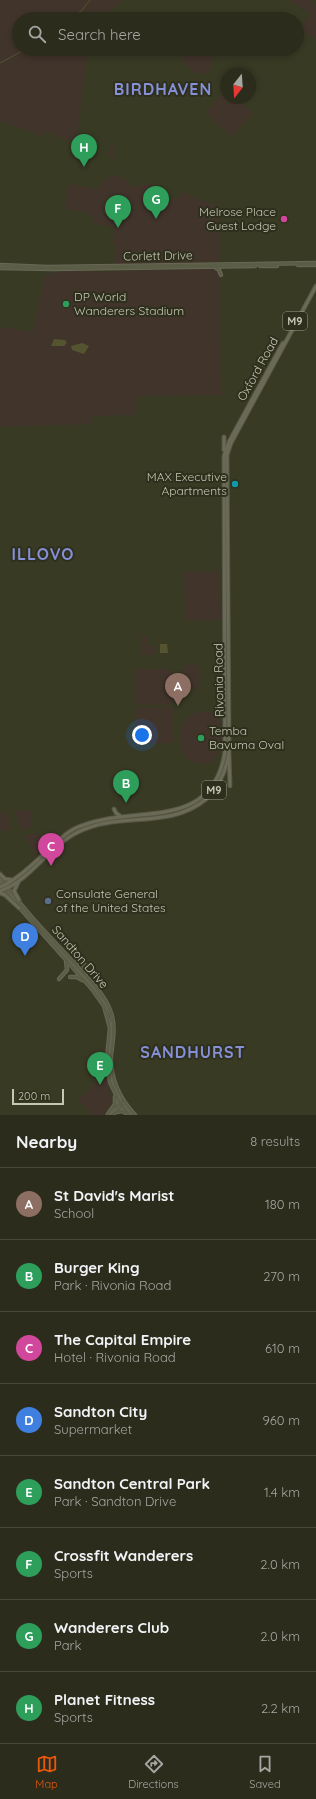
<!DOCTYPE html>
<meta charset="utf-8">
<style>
body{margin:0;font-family:Quicksand,sans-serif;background:#373828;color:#f1f3f6}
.compass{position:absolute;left:220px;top:68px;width:36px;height:36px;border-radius:50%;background:#2b2c1b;box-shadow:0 2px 6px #0003;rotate:197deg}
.scale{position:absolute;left:12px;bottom:10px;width:52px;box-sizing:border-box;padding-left:4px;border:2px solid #c5c6b3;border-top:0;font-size:11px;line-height:14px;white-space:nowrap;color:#c5c6b3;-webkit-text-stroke:3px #2e2f1d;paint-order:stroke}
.you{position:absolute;left:142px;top:735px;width:14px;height:14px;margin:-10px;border:3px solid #fff;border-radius:50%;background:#1a73e8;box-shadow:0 0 0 6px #1a73e833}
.badge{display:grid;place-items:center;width:26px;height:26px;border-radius:50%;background:#ea580c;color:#fff;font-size:13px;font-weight:700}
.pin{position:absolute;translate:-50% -33px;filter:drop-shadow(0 1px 2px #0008)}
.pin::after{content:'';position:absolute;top:21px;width:14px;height:12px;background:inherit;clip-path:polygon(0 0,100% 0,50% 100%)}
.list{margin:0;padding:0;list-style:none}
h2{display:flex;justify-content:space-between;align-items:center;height:52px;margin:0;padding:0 16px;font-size:17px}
h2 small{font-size:13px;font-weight:400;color:#a6a7a3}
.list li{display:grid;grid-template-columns:26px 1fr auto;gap:12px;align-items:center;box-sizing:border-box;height:72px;padding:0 16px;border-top:1px solid #47483a}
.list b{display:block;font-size:15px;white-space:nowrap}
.list p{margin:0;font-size:13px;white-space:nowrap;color:#a6a7a3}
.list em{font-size:13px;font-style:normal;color:#a6a7a3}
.icon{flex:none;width:22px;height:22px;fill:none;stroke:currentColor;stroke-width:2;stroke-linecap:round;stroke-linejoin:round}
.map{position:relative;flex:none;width:316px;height:1115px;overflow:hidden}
.search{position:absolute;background:#2b2c1b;box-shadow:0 2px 6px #0003;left:12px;right:12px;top:12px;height:44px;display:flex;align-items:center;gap:10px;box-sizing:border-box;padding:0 14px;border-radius:22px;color:#a6a7a3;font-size:15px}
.sheet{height:628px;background:#2b2c1b}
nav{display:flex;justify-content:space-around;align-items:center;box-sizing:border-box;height:56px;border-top:1px solid #47483a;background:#2b2c1b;font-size:11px;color:#a6a7a3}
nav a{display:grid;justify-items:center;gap:2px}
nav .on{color:#ea580c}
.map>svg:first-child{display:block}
.green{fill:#40342b}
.water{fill:#545530}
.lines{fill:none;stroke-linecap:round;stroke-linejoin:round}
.stream{stroke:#545530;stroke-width:1}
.secondary-casing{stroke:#676856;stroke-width:4.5}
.primary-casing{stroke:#555644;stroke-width:5}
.secondary{stroke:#5b5d46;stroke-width:2.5}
.primary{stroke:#6a6a56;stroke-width:3}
.hotel-dot{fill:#d1479c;stroke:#2e2f1d;stroke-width:1.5}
.leisure-dot{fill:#2e9e5b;stroke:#2e2f1d;stroke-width:1.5}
.culture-dot{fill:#0f9aa8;stroke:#2e2f1d;stroke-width:1.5}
.service-dot{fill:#5c6f8a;stroke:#2e2f1d;stroke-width:1.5}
.labels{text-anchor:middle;stroke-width:4;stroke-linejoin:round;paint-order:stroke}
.shield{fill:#2e2f1d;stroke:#989986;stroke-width:1}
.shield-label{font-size:11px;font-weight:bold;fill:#c5c6b3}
.poi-label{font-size:12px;fill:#c5c6b3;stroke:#2e2f1d;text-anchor:start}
.street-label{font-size:12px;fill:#c5c6b3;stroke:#2e2f1d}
.district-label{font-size:16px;font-weight:bold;letter-spacing:1px;fill:#8590d7;stroke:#2e2f1d}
</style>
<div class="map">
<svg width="316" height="1115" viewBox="0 0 316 1115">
<rect width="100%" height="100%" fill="#393a24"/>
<g class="green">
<path d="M0,0H123L100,19H19V49H88L76,143L44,131L42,136L0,121Z"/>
<path d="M289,0H314L312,3L316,6V40L299,29L310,13Z"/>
<path d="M181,49H207L212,54C214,64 210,79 196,73C191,71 185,64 181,60Z"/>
<path d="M226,90V98H236L253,113L232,136L211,119L212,118L206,112Z"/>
<path d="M81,142L88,145L85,148L108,156L110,146L114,147L113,158L81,147Z"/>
<path d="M115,175L124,178L134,187L147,184L163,187L170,199L179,197L182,192L219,207V260L218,262L116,265L114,262L116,246L112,241L114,227L93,224V218L89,216L90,213L64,209L69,184L98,189C101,179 108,178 115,175Z"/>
<path d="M180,269H215L219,272L221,395L137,396L136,415L92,416L91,424L0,427V327L33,332L45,275L61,271L87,270V273L94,272Z"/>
<path d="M220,571L221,620L185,621L184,572Z"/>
<path d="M142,636H148V646H156V654L142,655Z"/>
<rect x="184" y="665" width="15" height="24"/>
<path d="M134,669H172L173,704L136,705Z"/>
<path d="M173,707L174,743L137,744L135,708Z"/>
<path d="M202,711C209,712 217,713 220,720C222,725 221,731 221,736C221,752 216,769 195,762C189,760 184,757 182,750C177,732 182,714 202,711Z"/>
<path d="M31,810L32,827L20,829L15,814L17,811Z"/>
<path d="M8,812L10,830L0,831V814Z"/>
<path d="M38,833L48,846L36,856L24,835Z"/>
<path d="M101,1056H103L104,1071L112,1100L109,1108L103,1115H92L78,1100L97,1081Z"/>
</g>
<g class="water">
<path d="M54,339L65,340L67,343L64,346H51Z"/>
<path d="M82,343L89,346L84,354L72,350L71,346Z"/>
<path d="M160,644H167L168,653H160Z"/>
</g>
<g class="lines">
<g class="stream">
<path d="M70,19L82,10L90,0"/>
<path d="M0,63L26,49"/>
</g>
<g class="secondary-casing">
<g id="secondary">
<path d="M0,265L47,267L316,263"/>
<path d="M298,265H316"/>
<path d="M260,266H277"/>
<path d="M0,268L53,269L255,266"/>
<path d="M216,268L219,270L221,275"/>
<path d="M0,876C20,907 50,937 75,964C87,978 103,992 110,1010C116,1025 113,1039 111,1055C110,1079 119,1098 135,1115"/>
<path d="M0,883L14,902"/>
<path d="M19,907L92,989L104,1006L110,1028L107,1059L110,1082L120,1103L129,1115"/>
<path d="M73,961L78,963H82"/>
<path d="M84,974L83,970L85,965"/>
<path d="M70,977H77L82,980"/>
<path d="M59,979L67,970L66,961"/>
<path d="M114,1108L123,1101"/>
<path d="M116,1112L122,1111L126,1113"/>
<path d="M108,1114L115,1104V1097"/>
<path d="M112,1115L123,1105"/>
</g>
</g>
<g class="primary-casing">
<g id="primary">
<path d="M224,450V437"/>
<path d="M229,755L230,786"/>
<path d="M114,809L116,813L120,816"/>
<path d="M0,874L5,879L12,880"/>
<path d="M18,883L14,891L19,900"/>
<path d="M0,887C18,880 38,859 53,846C59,840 66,833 74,829C128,802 212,836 225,752L224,456L229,442L283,343"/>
<path d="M0,891C31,880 49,846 78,832C119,811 169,830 206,799C219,787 226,771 229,753L227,455L231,443L316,286"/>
<path d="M0,893L5,895L19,908"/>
</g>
</g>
<use href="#secondary" class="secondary"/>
<use href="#primary" class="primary"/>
</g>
<circle class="hotel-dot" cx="284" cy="219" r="4"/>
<g class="leisure-dot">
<circle cx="66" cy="304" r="4"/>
<circle cx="201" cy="738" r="4"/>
</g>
<circle class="culture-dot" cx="235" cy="484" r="4"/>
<circle class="service-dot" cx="48" cy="901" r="4"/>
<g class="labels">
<g class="shield">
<rect x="283" y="312" width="24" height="18" rx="3"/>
<rect x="202" y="781" width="24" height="18" rx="3"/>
</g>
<g class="shield-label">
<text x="295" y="325">M9</text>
<text x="214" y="794">M9</text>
</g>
<g class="poi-label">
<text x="276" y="216" text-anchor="end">Melrose Place<tspan x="276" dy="14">Guest Lodge</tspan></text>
<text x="74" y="301">DP World<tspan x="74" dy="14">Wanderers Stadium</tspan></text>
<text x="227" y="481" text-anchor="end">MAX Executive<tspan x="227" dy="14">Apartments</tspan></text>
<text x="209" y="735">Temba<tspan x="209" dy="14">Bavuma Oval</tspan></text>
<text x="56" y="898">Consulate General<tspan x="56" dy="14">of the United States</tspan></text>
</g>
<g class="street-label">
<text transform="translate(158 256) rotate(-1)" y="4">Corlett Drive</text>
<text transform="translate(258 369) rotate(-61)" y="4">Oxford Road</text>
<text transform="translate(219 680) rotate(-91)" y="4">Rivonia Road</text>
<text transform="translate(80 957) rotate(49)" y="4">Sandton Drive</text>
</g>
<g class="district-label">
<text x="163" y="95">BIRDHAVEN</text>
<text x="43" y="560">ILLOVO</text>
<text x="193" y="1058">SANDHURST</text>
</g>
</g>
</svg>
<svg class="compass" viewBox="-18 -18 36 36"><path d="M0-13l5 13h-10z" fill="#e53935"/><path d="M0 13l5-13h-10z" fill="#a6a7a3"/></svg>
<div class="scale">200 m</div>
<div class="you"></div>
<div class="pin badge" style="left:178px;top:706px;background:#8d6e63">A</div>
<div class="pin badge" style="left:126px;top:803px;background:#2e9e5b">B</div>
<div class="pin badge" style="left:51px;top:866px;background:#d1479c">C</div>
<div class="pin badge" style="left:25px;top:956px;background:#3f7fe0">D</div>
<div class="pin badge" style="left:100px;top:1085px;background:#2e9e5b">E</div>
<div class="pin badge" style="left:118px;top:228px;background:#2e9e5b">F</div>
<div class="pin badge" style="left:156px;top:219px;background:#2e9e5b">G</div>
<div class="pin badge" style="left:84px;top:167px;background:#2e9e5b">H</div>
<div class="search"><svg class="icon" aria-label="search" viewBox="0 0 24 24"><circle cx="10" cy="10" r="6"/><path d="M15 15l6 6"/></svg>Search here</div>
</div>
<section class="sheet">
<h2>Nearby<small>8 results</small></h2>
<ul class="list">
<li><span class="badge" style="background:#8d6e63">A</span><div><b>St David's Marist</b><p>School</p></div><em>180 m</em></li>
<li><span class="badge" style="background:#2e9e5b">B</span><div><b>Burger King</b><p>Park · Rivonia Road</p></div><em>270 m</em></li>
<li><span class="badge" style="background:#d1479c">C</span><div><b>The Capital Empire</b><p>Hotel · Rivonia Road</p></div><em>610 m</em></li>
<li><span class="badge" style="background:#3f7fe0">D</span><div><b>Sandton City</b><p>Supermarket</p></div><em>960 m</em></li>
<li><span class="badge" style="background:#2e9e5b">E</span><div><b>Sandton Central Park</b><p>Park · Sandton Drive</p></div><em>1.4 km</em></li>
<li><span class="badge" style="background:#2e9e5b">F</span><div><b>Crossfit Wanderers</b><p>Sports</p></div><em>2.0 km</em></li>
<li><span class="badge" style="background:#2e9e5b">G</span><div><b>Wanderers Club</b><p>Park</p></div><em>2.0 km</em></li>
<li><span class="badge" style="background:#2e9e5b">H</span><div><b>Planet Fitness</b><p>Sports</p></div><em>2.2 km</em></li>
</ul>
</section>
<nav>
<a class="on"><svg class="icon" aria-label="map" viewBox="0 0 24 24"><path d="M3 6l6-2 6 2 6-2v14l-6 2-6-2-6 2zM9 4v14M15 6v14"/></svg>Map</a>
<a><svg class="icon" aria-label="directions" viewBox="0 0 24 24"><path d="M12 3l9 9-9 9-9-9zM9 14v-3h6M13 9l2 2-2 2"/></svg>Directions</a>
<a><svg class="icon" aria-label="saved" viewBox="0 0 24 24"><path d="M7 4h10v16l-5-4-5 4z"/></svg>Saved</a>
</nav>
